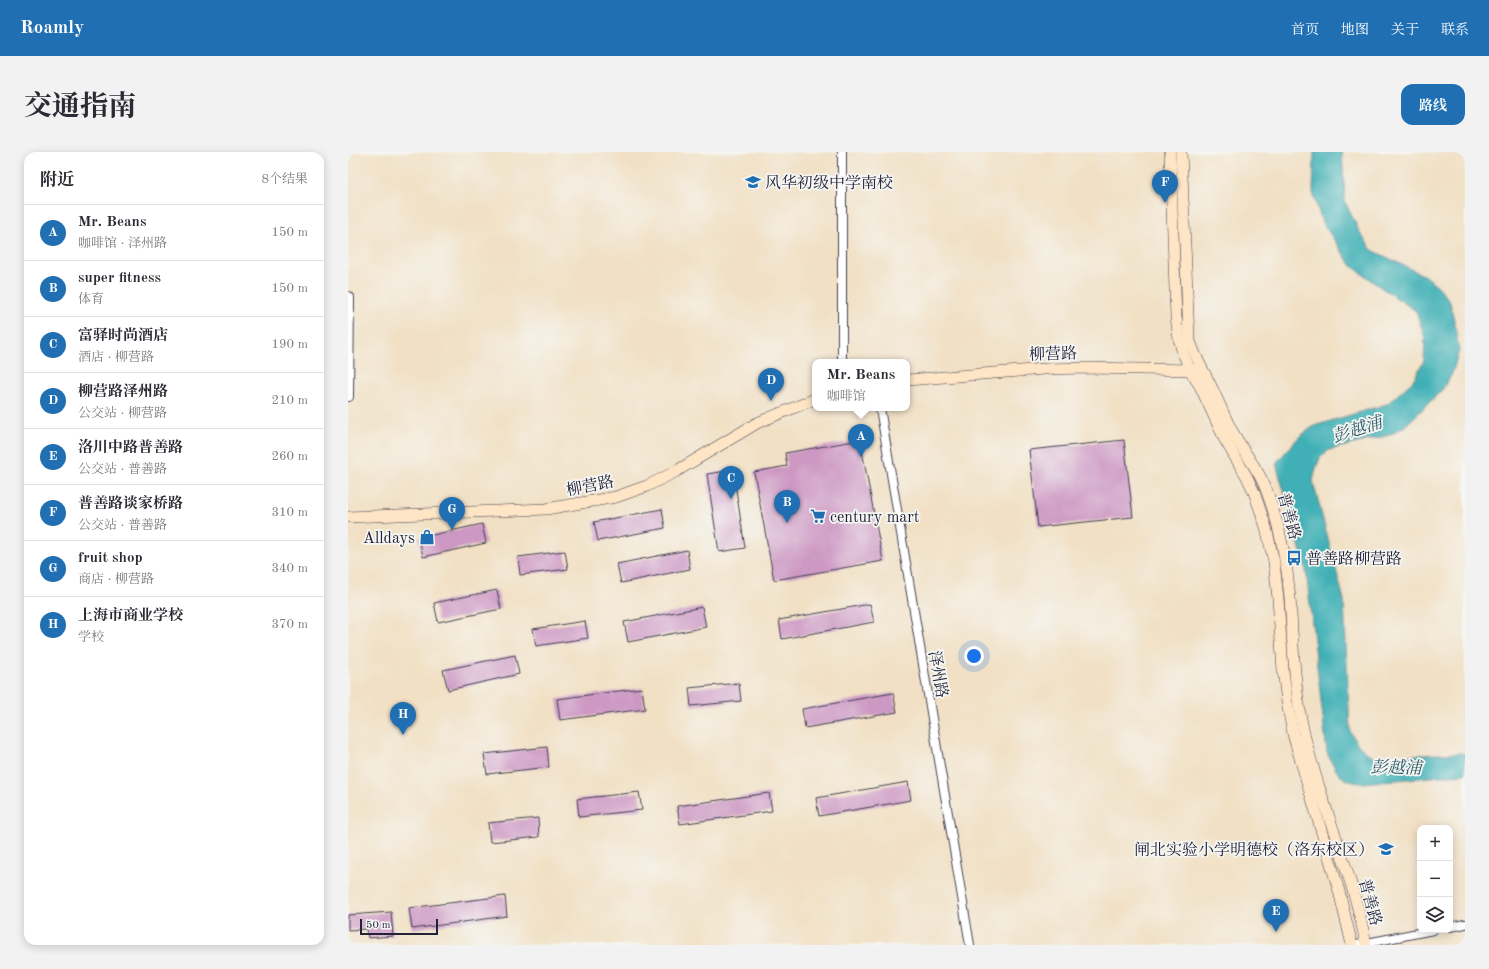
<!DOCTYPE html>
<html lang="zh">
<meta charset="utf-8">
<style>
body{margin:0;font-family:"Old Standard TT","Noto Serif SC",serif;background:#f2f2f3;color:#2b2b33}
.controls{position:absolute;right:12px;bottom:12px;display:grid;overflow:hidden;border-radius:8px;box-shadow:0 2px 10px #0003}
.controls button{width:36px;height:36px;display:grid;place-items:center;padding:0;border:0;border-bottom:1px solid #e1e1e2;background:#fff;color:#2b2b33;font:20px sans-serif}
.scale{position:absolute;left:12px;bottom:10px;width:78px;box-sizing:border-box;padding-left:4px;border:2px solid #22223b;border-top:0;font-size:11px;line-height:14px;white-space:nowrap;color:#22223b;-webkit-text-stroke:3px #f6f6f2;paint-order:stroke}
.you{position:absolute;left:626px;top:504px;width:14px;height:14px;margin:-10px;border:3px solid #fff;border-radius:50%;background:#1a73e8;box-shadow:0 0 0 6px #1a73e833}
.badge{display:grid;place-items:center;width:26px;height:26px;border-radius:50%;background:#1f6fb2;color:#fff;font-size:13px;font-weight:700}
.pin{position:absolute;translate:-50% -33px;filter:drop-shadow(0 1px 2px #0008)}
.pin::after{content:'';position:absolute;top:21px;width:14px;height:12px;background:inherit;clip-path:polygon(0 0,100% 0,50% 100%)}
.popup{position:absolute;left:464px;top:207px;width:98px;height:52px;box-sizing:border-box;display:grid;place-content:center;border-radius:8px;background:#fff;filter:drop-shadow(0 1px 3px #0005);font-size:13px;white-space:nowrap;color:#7c7c81}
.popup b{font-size:15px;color:#2b2b33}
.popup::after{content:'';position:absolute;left:50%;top:100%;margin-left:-8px;border:8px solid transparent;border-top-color:#fff}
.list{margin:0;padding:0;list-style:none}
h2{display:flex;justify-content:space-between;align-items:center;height:52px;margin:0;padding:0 16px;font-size:17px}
h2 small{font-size:13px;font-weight:400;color:#7c7c81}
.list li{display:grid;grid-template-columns:26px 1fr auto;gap:12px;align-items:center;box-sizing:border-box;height:56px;padding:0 16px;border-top:1px solid #e1e1e2}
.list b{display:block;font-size:15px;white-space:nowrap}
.list p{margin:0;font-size:13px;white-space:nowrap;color:#7c7c81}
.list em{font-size:13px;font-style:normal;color:#7c7c81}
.icon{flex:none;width:22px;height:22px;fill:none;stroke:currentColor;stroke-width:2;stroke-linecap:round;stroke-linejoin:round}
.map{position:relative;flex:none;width:1117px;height:793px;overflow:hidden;border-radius:12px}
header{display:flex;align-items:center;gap:24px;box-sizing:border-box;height:56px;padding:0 20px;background:#1f6fb2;color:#fff}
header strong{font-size:19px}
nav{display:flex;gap:22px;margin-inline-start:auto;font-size:14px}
.intro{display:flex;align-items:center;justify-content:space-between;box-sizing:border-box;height:96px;padding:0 24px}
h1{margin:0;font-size:28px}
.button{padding:10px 18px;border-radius:12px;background:#1f6fb2;color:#fff;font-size:14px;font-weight:700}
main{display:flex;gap:24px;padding:0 24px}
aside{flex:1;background:#fff;border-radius:12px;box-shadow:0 2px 10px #0003}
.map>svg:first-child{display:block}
.water{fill:#3fb0b6;stroke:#306978}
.building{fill:#cd99c4}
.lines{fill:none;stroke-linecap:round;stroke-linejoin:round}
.street-casing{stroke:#413e50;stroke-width:10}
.secondary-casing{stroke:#413e50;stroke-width:12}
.street{stroke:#fff;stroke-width:8}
.secondary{stroke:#fee5c5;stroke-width:11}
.labels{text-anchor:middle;stroke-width:3.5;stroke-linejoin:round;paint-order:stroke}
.poi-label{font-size:16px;fill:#22223b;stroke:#f6f6f2;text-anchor:start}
.street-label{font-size:16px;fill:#22223b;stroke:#f6f6f2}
.water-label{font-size:17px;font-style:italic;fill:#2e5b6c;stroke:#f6f6f2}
</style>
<header>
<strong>Roamly</strong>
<nav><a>首页</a><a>地图</a><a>关于</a><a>联系</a></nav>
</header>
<div class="intro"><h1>交通指南</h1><a class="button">路线</a></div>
<main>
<aside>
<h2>附近<small>8个结果</small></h2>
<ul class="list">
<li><span class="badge">A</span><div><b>Mr. Beans</b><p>咖啡馆 · 泽州路</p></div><em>150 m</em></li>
<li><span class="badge">B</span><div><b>super fitness</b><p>体育</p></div><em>150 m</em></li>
<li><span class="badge">C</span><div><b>富驿时尚酒店</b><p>酒店 · 柳营路</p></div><em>190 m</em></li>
<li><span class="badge">D</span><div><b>柳营路泽州路</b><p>公交站 · 柳营路</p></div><em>210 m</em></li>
<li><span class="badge">E</span><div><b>洛川中路普善路</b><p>公交站 · 普善路</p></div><em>260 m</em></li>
<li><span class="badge">F</span><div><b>普善路谈家桥路</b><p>公交站 · 普善路</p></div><em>310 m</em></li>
<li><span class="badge">G</span><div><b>fruit shop</b><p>商店 · 柳营路</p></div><em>340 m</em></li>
<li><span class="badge">H</span><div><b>上海市商业学校</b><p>学校</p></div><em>370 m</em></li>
</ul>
</aside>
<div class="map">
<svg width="1117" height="793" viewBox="0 0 1117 793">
<rect width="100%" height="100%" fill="#f6f6f2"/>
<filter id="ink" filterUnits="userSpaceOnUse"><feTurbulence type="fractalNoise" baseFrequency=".025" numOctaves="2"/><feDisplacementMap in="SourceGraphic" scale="8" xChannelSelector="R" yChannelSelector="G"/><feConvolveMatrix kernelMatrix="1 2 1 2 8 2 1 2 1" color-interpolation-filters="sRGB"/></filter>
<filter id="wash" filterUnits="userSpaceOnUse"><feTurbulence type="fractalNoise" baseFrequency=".012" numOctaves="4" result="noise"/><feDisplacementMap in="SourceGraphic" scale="16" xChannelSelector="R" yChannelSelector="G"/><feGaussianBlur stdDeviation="0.9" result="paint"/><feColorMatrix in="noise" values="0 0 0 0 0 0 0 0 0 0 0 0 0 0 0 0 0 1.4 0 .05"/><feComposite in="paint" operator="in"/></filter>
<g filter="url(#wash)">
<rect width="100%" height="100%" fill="#f1e0c4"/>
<path class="water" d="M966,0H994L997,50L1012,81L1024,98L1079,125L1092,136L1102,150L1108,177L1111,199L1104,222L1094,238L1057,274L1042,283L981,298L972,306L968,316L965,329L996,448L1002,579C1012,599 1023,608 1046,607C1053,607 1060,604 1067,603C1084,602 1101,602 1117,601V622L1014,631C991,630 989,620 979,601L958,418L928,311L951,285L966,274L1039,252L1064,230L1076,209L1077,186L1068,159L1025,130L1003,113L974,70L965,41Z"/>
<g id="blocks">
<g class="building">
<path d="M512,288L535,409L426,428L406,320L439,314L437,301Z"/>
<path d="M776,288L785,365L690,375L681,298Z"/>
<path d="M385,318L397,396L371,400L359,322Z"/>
<path d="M314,357L317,376L250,389L246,370Z"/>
<path d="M134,372L138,391L75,405L71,386Z"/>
<path d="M339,398L342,417L273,431L269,412Z"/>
<path d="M217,399L220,417L172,423L170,405Z"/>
<path d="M149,438L153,457L90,470L86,451Z"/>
<path d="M522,452L526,470L434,487L431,468Z"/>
<path d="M354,455L358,475L280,490L276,470Z"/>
<path d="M237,469L240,486L188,494L185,477Z"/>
<path d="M167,503L171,522L100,538L95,518Z"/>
<path d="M391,531L393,549L343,554L341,536Z"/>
<path d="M294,536L297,557L212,568L209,547Z"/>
<path d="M545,541L549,560L457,576L454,557Z"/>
<path d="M199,595L201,615L139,622L136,602Z"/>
<path d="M560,630L563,648L471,664L468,646Z"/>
<path d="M291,640L294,658L231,665L229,647Z"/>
<path d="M421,641L424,659L332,672L329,654Z"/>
<path d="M190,666L191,685L142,690L140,671Z"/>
<path d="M157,744L159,764L64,777L61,756Z"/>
<path d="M43,760L45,784L20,786L19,777L0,778V763Z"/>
</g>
</g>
</g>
<g filter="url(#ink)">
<use href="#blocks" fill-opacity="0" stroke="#413e50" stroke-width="1"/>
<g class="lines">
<g class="street-casing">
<g id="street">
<path d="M0,144L2,145L1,245"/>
<path d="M494,210V0"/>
<path d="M532,256L622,793"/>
<path d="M1102,775L1117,772"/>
<path d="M1009,793L1085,778"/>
</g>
</g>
<g class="secondary-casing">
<g id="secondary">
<path d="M822,0L828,165L831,187L835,201L842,218L852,234L877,288L899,325L906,340L918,375L926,410L930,446L935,518L939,550L945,582L991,739L1004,793"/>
<path d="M833,0L841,186C846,203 854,216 862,232C871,249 877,268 887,284C897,302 911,318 918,337C931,371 939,409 942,446C945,490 946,534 955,577C971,650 1005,719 1018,793"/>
<path d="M559,228L696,217L738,216L848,218"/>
<path d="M0,365L198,357L268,345L299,334L327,320L409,271L467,247"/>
</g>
</g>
<use href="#street" class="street"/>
<use href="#secondary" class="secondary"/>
</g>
</g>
<defs>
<g id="school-bare" transform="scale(1.2)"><path d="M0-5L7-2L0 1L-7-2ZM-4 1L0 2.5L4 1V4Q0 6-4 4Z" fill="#1f6fb2" stroke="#f6f6f2" stroke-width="2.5" paint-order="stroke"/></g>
<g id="supermarket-bare" transform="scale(1.2)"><path d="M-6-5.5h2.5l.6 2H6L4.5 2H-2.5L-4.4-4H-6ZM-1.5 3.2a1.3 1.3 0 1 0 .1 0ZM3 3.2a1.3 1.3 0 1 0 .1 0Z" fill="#1f6fb2" stroke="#f6f6f2" stroke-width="2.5" paint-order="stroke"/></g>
<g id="shop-bare" transform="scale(1.2)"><path d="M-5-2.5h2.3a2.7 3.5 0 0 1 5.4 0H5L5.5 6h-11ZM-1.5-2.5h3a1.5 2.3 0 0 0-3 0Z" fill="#1f6fb2" stroke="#f6f6f2" stroke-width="2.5" paint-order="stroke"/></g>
<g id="bus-bare" transform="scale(1.2)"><path d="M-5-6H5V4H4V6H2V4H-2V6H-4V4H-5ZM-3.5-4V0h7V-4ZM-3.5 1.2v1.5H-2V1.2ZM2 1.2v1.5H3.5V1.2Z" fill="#1f6fb2" stroke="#f6f6f2" stroke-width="2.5" paint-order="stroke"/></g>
</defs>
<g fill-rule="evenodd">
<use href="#school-bare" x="405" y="30"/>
<use href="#supermarket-bare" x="470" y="364"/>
<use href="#shop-bare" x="79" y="385"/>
<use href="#bus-bare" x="946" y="406"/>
<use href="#school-bare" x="1038" y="697"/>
</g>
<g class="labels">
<g class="poi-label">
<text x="417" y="36">风华初级中学南校</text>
<text x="482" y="370">century mart</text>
<text x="67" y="391" text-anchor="end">Alldays</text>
<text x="958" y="412">普善路柳营路</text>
<text x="1026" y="703" text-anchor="end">闸北实验小学明德校（洛东校区）</text>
</g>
<g class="street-label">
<text transform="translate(705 201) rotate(-2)" y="6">柳营路</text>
<text transform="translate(242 333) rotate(-11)" y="6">柳营路</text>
<text transform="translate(942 364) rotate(75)" y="6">普善路</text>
<text transform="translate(591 522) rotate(80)" y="6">泽州路</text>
<text transform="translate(1023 750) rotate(75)" y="6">普善路</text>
</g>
<g class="water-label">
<text transform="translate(1009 277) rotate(-18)" y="6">彭越浦</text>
<text transform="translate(1048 615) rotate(1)" y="6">彭越浦</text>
</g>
</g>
</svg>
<div class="controls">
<button>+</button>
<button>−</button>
<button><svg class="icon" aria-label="layers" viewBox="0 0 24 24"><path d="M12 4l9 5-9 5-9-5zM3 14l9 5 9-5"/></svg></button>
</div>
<div class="scale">50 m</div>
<div class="you"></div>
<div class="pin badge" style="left:513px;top:305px">A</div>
<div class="popup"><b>Mr. Beans</b>咖啡馆</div>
<div class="pin badge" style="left:439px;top:371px">B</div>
<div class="pin badge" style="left:383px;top:347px">C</div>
<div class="pin badge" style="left:423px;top:249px">D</div>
<div class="pin badge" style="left:928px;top:780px">E</div>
<div class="pin badge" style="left:817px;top:51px">F</div>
<div class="pin badge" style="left:104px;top:378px">G</div>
<div class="pin badge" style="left:55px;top:583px">H</div>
</div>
</main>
